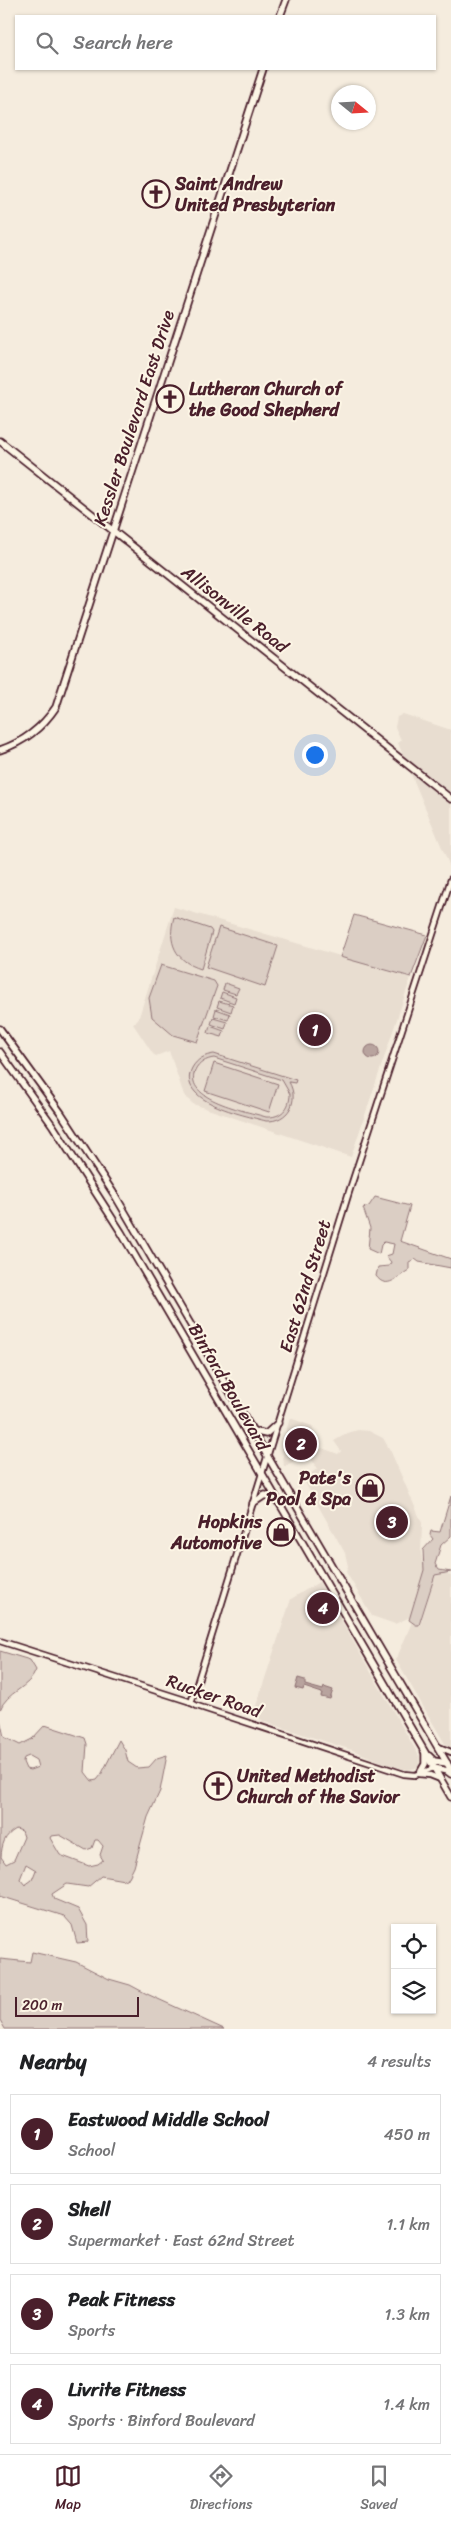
<!DOCTYPE html>
<meta charset="utf-8">
<style>
body{margin:0;font-family:Sriracha,sans-serif;background:#f2f2f2;color:#202124}
.controls{position:absolute;right:15px;bottom:15px;display:grid;overflow:hidden;border-radius:0px;box-shadow:0 1px 4px #0004}
.controls button{width:45px;height:45px;display:grid;place-items:center;padding:0;border:0;border-bottom:1px solid #e0e0e0;background:#fff;color:#202124;font:25px sans-serif}
.compass{position:absolute;left:331px;top:85px;width:45px;height:45px;border-radius:50%;background:#fff;box-shadow:0 1px 4px #0004;rotate:108deg}
.scale{position:absolute;left:15px;bottom:12px;width:124px;box-sizing:border-box;padding-left:5px;border:2px solid #4a1f2b;border-top:0;font-size:14px;line-height:18px;white-space:nowrap;color:#4a1f2b;-webkit-text-stroke:4px #fcf5e5;paint-order:stroke}
.you{position:absolute;left:314px;top:754px;width:18px;height:18px;margin:-12px;border:4px solid #fff;border-radius:50%;background:#1a73e8;box-shadow:0 0 0 8px #1a73e833}
.badge{display:grid;place-items:center;width:32px;height:32px;border-radius:50%;background:#4a1f2b;color:#fff;font-size:16px;font-weight:700}
.pin{position:absolute;translate:-50% -50%;border:2px solid #fff;box-shadow:0 1px 5px #0006}
.list{margin:0;padding:0;list-style:none}
h2{display:flex;justify-content:space-between;align-items:center;height:65px;margin:0;padding:0 20px;font-size:21px}
h2 small{font-size:16px;font-weight:400;color:#757577}
.list li{display:grid;grid-template-columns:32px 1fr auto;gap:15px;align-items:center;box-sizing:border-box;height:80px;margin:0 10px 10px;padding:0 10px;border:1px solid #e0e0e0;border-radius:0px}
.list b{display:block;font-size:19px;white-space:nowrap}
.list p{margin:0;font-size:16px;white-space:nowrap;color:#757577}
.list em{font-size:16px;font-style:normal;color:#757577}
.icon{flex:none;width:28px;height:28px;fill:none;stroke:currentColor;stroke-width:2;stroke-linecap:round;stroke-linejoin:round}
.map{position:relative;flex:none;width:451px;height:2029px;overflow:hidden}
.search{position:absolute;background:#fff;box-shadow:0 1px 4px #0004;left:15px;right:15px;top:15px;height:55px;display:flex;align-items:center;gap:12px;box-sizing:border-box;padding:0 18px;border-radius:0px;color:#757577;font-size:19px}
.sheet{height:425px;background:#fff}
nav{display:flex;justify-content:space-around;align-items:center;box-sizing:border-box;height:70px;border-top:1px solid #e0e0e0;background:#fff;font-size:14px;color:#757577}
nav a{display:grid;justify-items:center;gap:2px}
nav .on{color:#4a1f2b}
.map>svg:first-child{display:block}
.built{fill:#e8ddd0}
.green{fill:#dbcec4;stroke:#927678;fill-rule:evenodd}
.water{fill:#b8a39e;stroke:#8c6e70}
.lines{fill:none;stroke-linecap:round;stroke-linejoin:round}
.minor-casing{stroke:#4a1f2b;stroke-width:8}
.major-casing{stroke:#4a1f2b;stroke-width:9}
.minor{stroke:#fcf5e5;stroke-width:4.5}
.major{stroke:#fcf5e5;stroke-width:5.5}
.labels{text-anchor:middle;stroke-width:4;stroke-linejoin:round;paint-order:stroke}
.poi-label{font-size:18px;font-weight:bold;fill:#4a1f2b;stroke:#fcf5e5;text-anchor:start}
.street-label{font-size:18px;fill:#4a1f2b;stroke:#fcf5e5}
</style>
<div class="map">
<svg width="451" height="2029" viewBox="0 0 451 2029">
<rect width="100%" height="100%" fill="#f5ecde"/>
<filter id="ink" filterUnits="userSpaceOnUse"><feTurbulence type="fractalNoise" baseFrequency=".02" numOctaves="2"/><feDisplacementMap in="SourceGraphic" scale="10" xChannelSelector="R" yChannelSelector="G"/><feConvolveMatrix kernelMatrix="1 2 1 2 8 2 1 2 1" color-interpolation-filters="sRGB"/></filter>
<g filter="url(#ink)">
<g class="built">
<path d="M403,714L451,730V869L398,743L401,740L395,727L397,717Z"/>
<path d="M174,907L411,977L351,1157L193,1104L184,1095L169,1051L156,1056L153,1054L133,1024L138,1020Z"/>
<path d="M290,1418L312,1426L315,1436L310,1451L284,1467L282,1445Z"/>
<path d="M358,1430L369,1431L383,1438L391,1452L422,1523L421,1554L426,1572L412,1616L395,1624L372,1616L346,1572L348,1566L345,1553L303,1479L317,1469L310,1456L322,1448L338,1454L341,1451L334,1441L348,1433Z"/>
<path d="M444,1573L451,1575V1754L396,1660L412,1622L420,1625L435,1575Z"/>
<path d="M319,1582L419,1756V1767L408,1770L391,1766L355,1751L265,1722L253,1715L291,1599Z"/>
</g>
<g class="green">
<path d="M354,915L427,935L411,977L340,957Z"/>
<path d="M174,917L210,929L212,932L201,969C175,961 167,942 174,917Z"/>
<path d="M219,927L278,946L265,987L206,967Z"/>
<path d="M161,965L214,981L217,986L197,1042L173,1035L152,1017L149,998Z"/>
<path d="M225,983L239,988L236,994L223,990Z"/>
<path d="M222,992L236,997L234,1003L220,998Z"/>
<path d="M219,1001L233,1005L231,1012L217,1007Z"/>
<path d="M216,1009L230,1014L228,1020L214,1016Z"/>
<path d="M213,1018L227,1022L225,1029L211,1024Z"/>
<path d="M210,1026L224,1031L222,1037L208,1033Z"/>
<path d="M214,1054L296,1080L295,1083L289,1082C300,1101 288,1122 266,1121C244,1115 175,1102 192,1068C197,1059 205,1055 214,1054ZM214,1058L282,1080L290,1094C290,1108 281,1118 266,1117C247,1111 183,1100 195,1071C199,1063 206,1059 214,1058Z"/>
<path d="M214,1063L278,1084L269,1112L205,1091Z"/>
<path d="M375,1197L410,1206L400,1241L451,1259V1268L419,1262L415,1259L409,1262V1270C398,1276 387,1291 376,1276L378,1267L389,1266L391,1262L386,1256L392,1254L394,1244L384,1242L381,1245L379,1254L368,1249L370,1228L363,1208L369,1206Z"/>
<path d="M451,1496V1536L441,1545L435,1564L439,1570L451,1572L435,1575L419,1625H416L409,1620L424,1570L423,1550L433,1539L430,1535L431,1531L440,1532Z"/>
<path d="M0,1651L30,1660L36,1670C30,1688 6,1692 0,1710Z"/>
<path d="M0,1719L4,1737L20,1745L32,1739L45,1725L85,1738L87,1744L85,1772L92,1781L97,1780L101,1775L119,1740L125,1750L128,1762L137,1768L149,1767L157,1758L167,1755L160,1791L148,1817L134,1867L129,1877L124,1880L101,1876L88,1887L67,1884L52,1894L54,1899L78,1909L87,1925L88,1942L77,1943L72,1925L64,1916L0,1896ZM29,1756L36,1760L38,1767L30,1770L26,1769L23,1762L24,1758ZM16,1829L22,1831L24,1837L14,1860L6,1864L1,1857C2,1844 4,1836 16,1829ZM60,1835L86,1850L92,1848L95,1840H98L103,1846L100,1855L103,1860L98,1864L89,1866L60,1855L50,1838L51,1836ZM26,1864L36,1870L32,1880L25,1885L20,1879Z"/>
<path d="M32,1952L76,1962L109,1979L130,1985L147,1994L224,2029H5L0,2020V1959L30,1962Z"/>
</g>
<g class="water">
<circle cx="372" cy="1052" r="7"/>
<path d="M298,1678L305,1680V1685L323,1690L324,1687L333,1690L330,1699L321,1697L322,1693L304,1687L303,1690L295,1688Z"/>
</g>
<g class="lines">
<g class="minor-casing">
<g id="minor">
<path d="M0,1641L188,1701L197,1706L404,1774L415,1775L434,1768"/>
<path d="M191,1703L349,1192L451,879"/>
<path d="M439,1747L451,1752"/>
<path d="M419,1774L430,1775L440,1779"/>
</g>
</g>
<g class="major-casing">
<g id="major">
<path d="M280,16L286,0"/>
<path d="M0,441L451,799"/>
<path d="M0,750C24,742 42,728 56,707L263,69"/>
<path d="M0,1029L61,1113L116,1197L451,1770"/>
<path d="M0,1052L53,1126L121,1232L451,1797"/>
<path d="M253,1431L266,1434L278,1423"/>
<path d="M253,1503L265,1495L276,1501"/>
<path d="M429,1756L434,1761L447,1763"/>
<path d="M434,1768L447,1771L451,1774"/>
<path d="M421,1771L425,1764V1754"/>
</g>
</g>
<use href="#minor" class="minor"/>
<use href="#major" class="major"/>
</g>
</g>
<defs>
<g id="church-ring" transform="scale(1.4375)"><circle r="9.5" fill="#fcf5e5" stroke="#4a1f2b" stroke-width="1.5"/><path d="M-1.2-6h2.4v3.5h3.3v2.4h-3.3V6h-2.4V-.1h-3.3v-2.4h3.3Z" fill="#4a1f2b"/></g>
<g id="shop-ring" transform="scale(1.4375)"><circle r="9.5" fill="#fcf5e5" stroke="#4a1f2b" stroke-width="1.5"/><path d="M-5-2.5h2.3a2.7 3.5 0 0 1 5.4 0H5L5.5 6h-11ZM-1.5-2.5h3a1.5 2.3 0 0 0-3 0Z" fill="#4a1f2b"/></g>
</defs>
<g fill-rule="evenodd">
<use href="#church-ring" x="156" y="194"/>
<use href="#church-ring" x="170" y="399"/>
<use href="#shop-ring" x="370" y="1488"/>
<use href="#shop-ring" x="281" y="1532"/>
<use href="#church-ring" x="218" y="1786"/>
</g>
<g class="labels">
<g class="poi-label">
<text x="175" y="190">Saint Andrew<tspan x="175" dy="21">United Presbyterian</tspan></text>
<text x="189" y="395">Lutheran Church of<tspan x="189" dy="21">the Good Shepherd</tspan></text>
<text x="351" y="1484" text-anchor="end">Pate's<tspan x="351" dy="21">Pool &amp; Spa</tspan></text>
<text x="262" y="1528" text-anchor="end">Hopkins<tspan x="262" dy="21">Automotive</tspan></text>
<text x="237" y="1782">United Methodist<tspan x="237" dy="21">Church of the Savior</tspan></text>
</g>
<g class="street-label">
<text transform="translate(134 418) rotate(-72)" y="6">Kessler Boulevard East Drive</text>
<text transform="translate(235 609) rotate(38)" y="6">Allisonville Road</text>
<text transform="translate(305 1286) rotate(-73)" y="6">East 62nd Street</text>
<text transform="translate(229 1387) rotate(60)" y="6">Binford Boulevard</text>
<text transform="translate(214 1696) rotate(19)" y="6">Rucker Road</text>
</g>
</g>
</svg>
<div class="controls">
<button><svg class="icon" aria-label="locate" viewBox="0 0 24 24"><circle cx="12" cy="12" r="6"/><path d="M12 2v4M12 18v4M2 12h4M18 12h4"/></svg></button>
<button><svg class="icon" aria-label="layers" viewBox="0 0 24 24"><path d="M12 4l9 5-9 5-9-5zM3 14l9 5 9-5"/></svg></button>
</div>
<svg class="compass" viewBox="-18 -18 36 36"><path d="M0-13l5 13h-10z" fill="#e53935"/><path d="M0 13l5-13h-10z" fill="#757577"/></svg>
<div class="scale">200 m</div>
<div class="you"></div>
<div class="pin badge" style="left:315px;top:1030px">1</div>
<div class="pin badge" style="left:301px;top:1444px">2</div>
<div class="pin badge" style="left:392px;top:1522px">3</div>
<div class="pin badge" style="left:323px;top:1608px">4</div>
<div class="search"><svg class="icon" aria-label="search" viewBox="0 0 24 24"><circle cx="10" cy="10" r="6"/><path d="M15 15l6 6"/></svg>Search here</div>
</div>
<section class="sheet">
<h2>Nearby<small>4 results</small></h2>
<ul class="list">
<li><span class="badge">1</span><div><b>Eastwood Middle School</b><p>School</p></div><em>450 m</em></li>
<li><span class="badge">2</span><div><b>Shell</b><p>Supermarket · East 62nd Street</p></div><em>1.1 km</em></li>
<li><span class="badge">3</span><div><b>Peak Fitness</b><p>Sports</p></div><em>1.3 km</em></li>
<li><span class="badge">4</span><div><b>Livrite Fitness</b><p>Sports · Binford Boulevard</p></div><em>1.4 km</em></li>
</ul>
</section>
<nav>
<a class="on"><svg class="icon" aria-label="map" viewBox="0 0 24 24"><path d="M3 6l6-2 6 2 6-2v14l-6 2-6-2-6 2zM9 4v14M15 6v14"/></svg>Map</a>
<a><svg class="icon" aria-label="directions" viewBox="0 0 24 24"><path d="M12 3l9 9-9 9-9-9zM9 14v-3h6M13 9l2 2-2 2"/></svg>Directions</a>
<a><svg class="icon" aria-label="saved" viewBox="0 0 24 24"><path d="M7 4h10v16l-5-4-5 4z"/></svg>Saved</a>
</nav>
